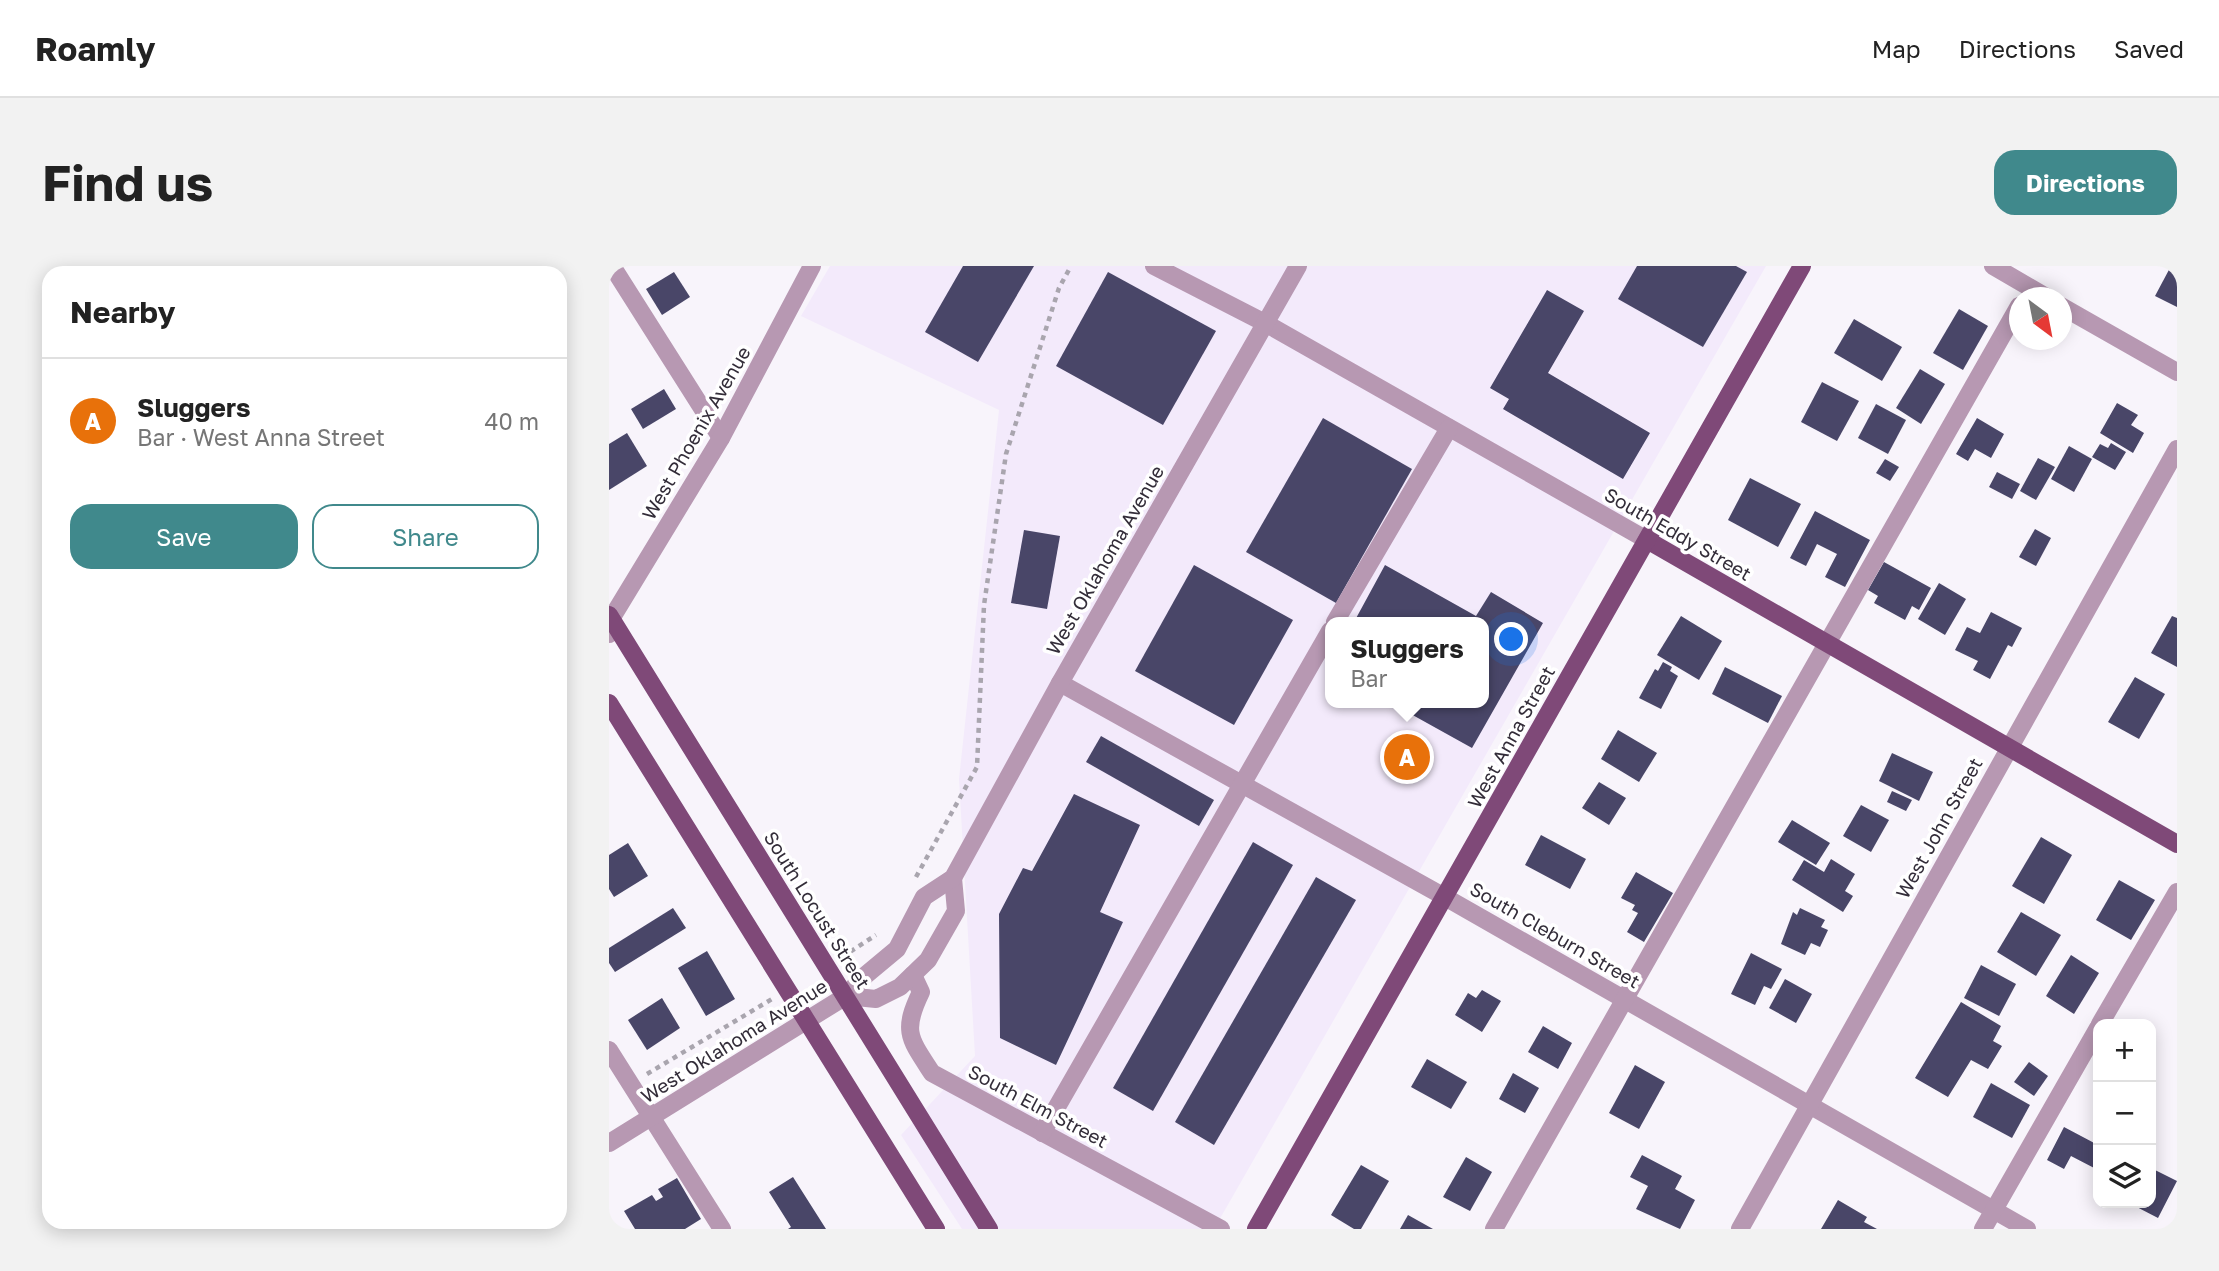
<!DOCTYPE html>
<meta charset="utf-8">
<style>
body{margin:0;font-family:"Golos Text",sans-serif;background:#f2f2f2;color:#222}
.controls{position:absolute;right:21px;bottom:21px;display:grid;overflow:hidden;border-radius:14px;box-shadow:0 4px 18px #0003}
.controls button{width:63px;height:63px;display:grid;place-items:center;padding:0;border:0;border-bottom:2px solid #e0e0e0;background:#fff;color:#222;font:35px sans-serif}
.compass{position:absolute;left:1400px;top:21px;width:63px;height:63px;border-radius:50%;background:#fff;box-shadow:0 4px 18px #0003;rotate:148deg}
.you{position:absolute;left:903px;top:374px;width:24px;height:24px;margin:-18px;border:5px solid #fff;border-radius:50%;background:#1a73e8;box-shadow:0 0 0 10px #1a73e833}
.badge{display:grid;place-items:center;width:46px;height:46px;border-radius:50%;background:#40898c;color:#fff;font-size:23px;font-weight:700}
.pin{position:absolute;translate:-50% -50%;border:4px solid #fff;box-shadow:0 2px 7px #0006}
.popup{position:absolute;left:716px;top:351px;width:164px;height:91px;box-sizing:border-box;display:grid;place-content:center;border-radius:14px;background:#fff;filter:drop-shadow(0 2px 5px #0005);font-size:23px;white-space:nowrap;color:#767676}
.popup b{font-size:26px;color:#222}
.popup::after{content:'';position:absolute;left:50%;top:100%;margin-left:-14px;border:14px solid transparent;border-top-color:#fff}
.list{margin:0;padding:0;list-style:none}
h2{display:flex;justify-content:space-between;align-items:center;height:91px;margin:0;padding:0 28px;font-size:30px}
h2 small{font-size:23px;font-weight:400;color:#767676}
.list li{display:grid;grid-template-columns:46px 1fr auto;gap:21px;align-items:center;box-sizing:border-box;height:126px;padding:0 28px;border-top:2px solid #e0e0e0}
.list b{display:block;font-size:26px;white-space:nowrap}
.list p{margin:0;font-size:23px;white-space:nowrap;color:#767676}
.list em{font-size:23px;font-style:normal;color:#767676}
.actions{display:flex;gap:14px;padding:21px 28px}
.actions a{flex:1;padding:16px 0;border:2px solid #40898c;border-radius:21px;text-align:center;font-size:24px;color:#40898c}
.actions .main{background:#40898c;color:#fff}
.icon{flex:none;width:38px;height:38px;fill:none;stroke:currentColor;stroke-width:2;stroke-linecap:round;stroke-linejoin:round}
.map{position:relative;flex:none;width:1568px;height:963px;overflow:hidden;border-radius:21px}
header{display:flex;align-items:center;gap:42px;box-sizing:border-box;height:98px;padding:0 35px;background:#fff;border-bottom:2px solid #e0e0e0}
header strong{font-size:33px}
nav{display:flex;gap:38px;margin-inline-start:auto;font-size:24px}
.intro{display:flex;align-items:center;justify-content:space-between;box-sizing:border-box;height:168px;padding:0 42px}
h1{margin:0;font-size:49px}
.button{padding:18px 32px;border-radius:21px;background:#40898c;color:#fff;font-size:24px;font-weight:700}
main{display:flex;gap:42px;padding:0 42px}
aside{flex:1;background:#fff;border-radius:21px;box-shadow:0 4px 18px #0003}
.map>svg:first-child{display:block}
.built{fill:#f3eafb;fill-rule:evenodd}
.building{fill:#494668}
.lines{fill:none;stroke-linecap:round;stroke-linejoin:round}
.path{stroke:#a9a5ae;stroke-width:4.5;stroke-dasharray:5 5;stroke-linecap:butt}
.minor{stroke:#b798b2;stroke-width:18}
.major{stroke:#7f4978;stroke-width:18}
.labels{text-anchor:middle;stroke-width:7;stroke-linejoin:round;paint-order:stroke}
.street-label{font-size:19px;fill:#332d39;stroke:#fff}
</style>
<header>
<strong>Roamly</strong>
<nav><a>Map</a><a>Directions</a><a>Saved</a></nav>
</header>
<div class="intro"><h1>Find us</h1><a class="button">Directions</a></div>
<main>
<aside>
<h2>Nearby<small></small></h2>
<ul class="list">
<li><span class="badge" style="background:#e8710a">A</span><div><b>Sluggers</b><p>Bar · West Anna Street</p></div><em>40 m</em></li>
</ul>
<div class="actions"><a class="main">Save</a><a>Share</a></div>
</aside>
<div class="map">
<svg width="1568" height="963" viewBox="0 0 1568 963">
<rect width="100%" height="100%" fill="#f8f4fb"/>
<path class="built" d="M221,0H1157L605,963H353L292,869L366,790L350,513L390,144L192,50ZM721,356H875V437H721Z"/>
<g class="building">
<path d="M354,0H425L369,96L316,66Z"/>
<path d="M1028,0H1127L1138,6L1094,81L1009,33Z"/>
<path d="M1562,0H1568V41L1546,30Z"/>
<path d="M65,6L81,31L53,49L37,23Z"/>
<path d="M499,6L607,65L554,159L447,100Z"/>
<path d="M938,24L975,45L939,107L1041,167L1014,213L894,143L900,133L881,122Z"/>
<path d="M1350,43L1379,60L1354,104L1324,87Z"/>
<path d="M1245,53L1293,81L1273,115L1225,87Z"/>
<path d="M1311,103L1336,118L1312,158L1287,142Z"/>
<path d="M1213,116L1250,135L1228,175L1192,156Z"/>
<path d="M55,123L67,143L34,163L22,143Z"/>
<path d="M1508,137L1529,149L1522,159L1535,167L1524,187L1491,167Z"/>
<path d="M1267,138L1297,154L1279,188L1249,172Z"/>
<path d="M714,152L803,203L727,337L637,286Z"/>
<path d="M1368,152L1395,168L1382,192L1366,183L1359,195L1347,188Z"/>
<path d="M18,167L38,200L0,224V178Z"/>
<path d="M1502,177L1517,186L1506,204L1483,191L1491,178L1499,182Z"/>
<path d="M1460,180L1483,193L1465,226L1442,213Z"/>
<path d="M1429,192L1446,201L1427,234L1411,225Z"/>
<path d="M1276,193L1290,201L1281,215L1267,207Z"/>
<path d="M1388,206L1411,218L1403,233L1380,221Z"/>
<path d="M1141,212L1192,238L1169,281L1119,254Z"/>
<path d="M1206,245L1261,274L1236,321L1216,311L1228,288L1208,278L1197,300L1181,292Z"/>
<path d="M1426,263L1442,272L1427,300L1410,291Z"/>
<path d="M415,264L451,270L438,343L402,337Z"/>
<path d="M1275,296L1322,322L1310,344L1303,340L1296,354L1265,337L1269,330L1259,324Z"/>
<path d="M585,299L684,354L625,459L526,405Z"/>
<path d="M776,299L867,350L882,326L934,357L863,482L782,437H875V356H745Z"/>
<path d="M1330,317L1357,333L1336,369L1309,353Z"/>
<path d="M1382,346L1413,362L1403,381L1399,379L1381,413L1364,404L1369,395L1346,384L1358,361L1371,367Z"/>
<path d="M1072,350L1113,375L1090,414L1048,389Z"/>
<path d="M1563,350L1568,352V401L1542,387Z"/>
<path d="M1054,396L1063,401L1061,405L1069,410L1052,443L1030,432L1046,403L1049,405Z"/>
<path d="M1116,401L1173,430L1159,457L1103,428Z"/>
<path d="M1526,411L1556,428L1530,473L1499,456Z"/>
<path d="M1009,464L1048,487L1030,516L992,493Z"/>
<path d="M492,470L605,534L590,560L477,496Z"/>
<path d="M1283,487L1324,506L1310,535L1270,515Z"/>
<path d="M990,516L1017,532L1000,559L973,542Z"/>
<path d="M1283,525L1303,534L1297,545L1278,536Z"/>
<path d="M465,528L531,559L491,646L514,656L447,799L391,772L390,648L414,602L423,605Z"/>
<path d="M1252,539L1280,554L1262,586L1234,570Z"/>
<path d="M1183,554L1221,577L1207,599L1169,576Z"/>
<path d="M932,569L977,593L961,623L916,599Z"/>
<path d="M1432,571L1463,589L1435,638L1403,620Z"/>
<path d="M644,576L684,599L544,845L504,822Z"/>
<path d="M19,577L39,610L5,631L0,623V589Z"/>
<path d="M1222,593L1246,608L1236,625L1244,630L1234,646L1183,614L1195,594L1215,606Z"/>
<path d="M1027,606L1064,627L1035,676L1018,666L1029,647L1023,644L1026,639L1012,632Z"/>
<path d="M707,611L747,634L605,879L566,856Z"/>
<path d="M1510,614L1546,634L1522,674L1487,654Z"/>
<path d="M64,642L77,662L6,706L0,697V682Z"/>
<path d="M1191,642L1216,654L1212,661L1219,664L1211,681L1202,677L1196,689L1172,678L1184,646L1188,649Z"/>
<path d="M1412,646L1452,669L1427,710L1388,686Z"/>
<path d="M98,685L126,733L97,750L69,702Z"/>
<path d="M1142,687L1173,703L1162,723L1155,720L1146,739L1122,728Z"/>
<path d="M1462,689L1490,707L1465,748L1437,730Z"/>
<path d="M1372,699L1407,718L1390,750L1355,732Z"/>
<path d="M1176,713L1203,728L1187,757L1160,742Z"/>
<path d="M873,724L892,735L873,766L846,749L859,727L867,732Z"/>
<path d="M53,732L71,762L38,784L19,754Z"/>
<path d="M1352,736L1392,760L1384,775L1393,780L1379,803L1362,794L1339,831L1306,812Z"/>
<path d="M934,760L963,777L949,803L919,786Z"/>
<path d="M818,793L858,816L842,843L802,821Z"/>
<path d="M1420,796L1439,810L1425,830L1405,816Z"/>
<path d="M1026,799L1056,816L1030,863L1000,847Z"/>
<path d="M904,807L930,822L916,847L890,833Z"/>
<path d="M1382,817L1421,839L1403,872L1364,851Z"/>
<path d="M1455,861L1489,879V904L1462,890L1455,903L1438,894Z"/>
<path d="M1033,889L1073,910L1066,923L1086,934L1071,963L1027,943L1039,920L1021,911Z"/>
<path d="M857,891L883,906L861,945L834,931Z"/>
<path d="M752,899L780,915L752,963H745L722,949Z"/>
<path d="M1542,902L1568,915L1549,952L1520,937H1542Z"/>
<path d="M184,911L217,963H179L182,961L160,926Z"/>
<path d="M68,912L92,953L76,963H26L15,945L43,929L47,935L54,931L49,923Z"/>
<path d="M1229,934L1258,951L1255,956L1268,963H1212Z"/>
<path d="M799,949L824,963H791Z"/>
</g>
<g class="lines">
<g class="path">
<path d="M307,611L368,501L375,339L397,188L450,22L462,0"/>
<path d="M233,691L267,669"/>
<path d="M38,808L163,733"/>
</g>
<g class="minor">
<path d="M3,0L112,172"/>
<path d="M545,0L656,57L1038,274"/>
<path d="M1384,0L1439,32"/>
<path d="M1452,40L1568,106"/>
<path d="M726,356L840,162"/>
<path d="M0,368L2,353L112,172L203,0"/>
<path d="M451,417L834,630L1418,963"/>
<path d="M304,709L312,726C293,765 300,772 323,807L612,963"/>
<path d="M237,730L267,733L291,721L319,694L347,645L344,612"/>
<path d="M1491,758L1568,626"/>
<path d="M0,784L113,963"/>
<path d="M433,867L721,365"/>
<path d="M0,877L237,730L252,713L288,683L315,631L344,612L451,417L689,0"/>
<path d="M885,963L1410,40"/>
<path d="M1131,963L1568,183"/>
<path d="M1374,963L1489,762"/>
</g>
<g class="major">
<path d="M1038,274L1568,578"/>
<path d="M0,349L380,963"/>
<path d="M0,437L327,963"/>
<path d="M647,963L1193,0"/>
</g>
</g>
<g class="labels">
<g class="street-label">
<text transform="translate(87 167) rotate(-60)" y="7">West Phoenix Avenue</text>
<text transform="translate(1069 268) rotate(30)" y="7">South Eddy Street</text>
<text transform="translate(496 294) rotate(-60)" y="7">West Oklahoma Avenue</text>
<text transform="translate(902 471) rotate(-61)" y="7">West Anna Street</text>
<text transform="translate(1330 562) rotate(-61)" y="7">West John Street</text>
<text transform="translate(208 644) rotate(58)" y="7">South Locust Street</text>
<text transform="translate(946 669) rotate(30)" y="7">South Cleburn Street</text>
<text transform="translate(125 775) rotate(-32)" y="7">West Oklahoma Avenue</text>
<text transform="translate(429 840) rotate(28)" y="7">South Elm Street</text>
</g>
</g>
</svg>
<div class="controls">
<button>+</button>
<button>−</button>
<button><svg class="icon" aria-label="layers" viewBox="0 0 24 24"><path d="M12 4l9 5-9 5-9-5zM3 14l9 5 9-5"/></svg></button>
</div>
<svg class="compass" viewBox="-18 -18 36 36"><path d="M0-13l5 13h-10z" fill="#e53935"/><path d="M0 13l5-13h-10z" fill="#767676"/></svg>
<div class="you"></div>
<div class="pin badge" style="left:798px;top:491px;background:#e8710a">A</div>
<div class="popup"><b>Sluggers</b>Bar</div>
</div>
</main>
